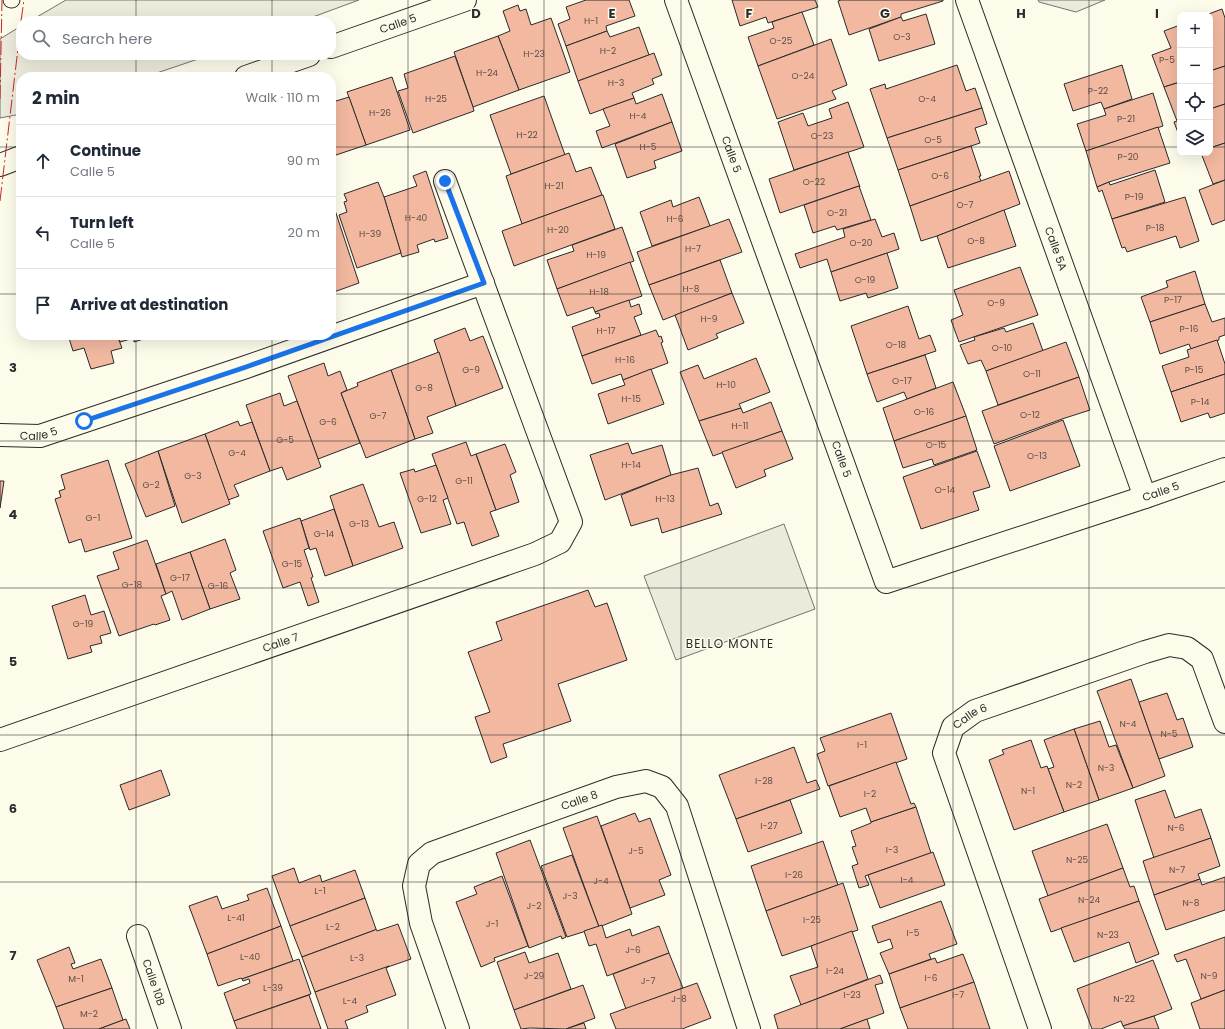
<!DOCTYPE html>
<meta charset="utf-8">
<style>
body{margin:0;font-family:Poppins,sans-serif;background:#f2f2f3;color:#1f2937}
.controls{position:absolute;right:12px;top:12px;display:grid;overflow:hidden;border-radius:8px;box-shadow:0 4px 16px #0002}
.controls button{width:36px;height:36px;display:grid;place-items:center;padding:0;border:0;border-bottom:1px solid #e0e1e3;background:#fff;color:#1f2937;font:20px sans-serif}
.stop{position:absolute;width:12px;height:12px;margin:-9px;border:3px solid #1a73e8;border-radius:50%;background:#fff}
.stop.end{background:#1a73e8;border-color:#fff;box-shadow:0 1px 4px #0008}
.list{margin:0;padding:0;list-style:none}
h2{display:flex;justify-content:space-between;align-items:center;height:52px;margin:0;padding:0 16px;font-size:17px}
h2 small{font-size:13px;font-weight:400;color:#747a83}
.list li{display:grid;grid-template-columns:26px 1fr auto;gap:12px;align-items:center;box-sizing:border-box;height:72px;padding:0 16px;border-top:1px solid #e0e1e3}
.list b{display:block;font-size:15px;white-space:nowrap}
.list p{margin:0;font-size:13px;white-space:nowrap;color:#747a83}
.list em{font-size:13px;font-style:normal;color:#747a83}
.icon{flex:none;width:22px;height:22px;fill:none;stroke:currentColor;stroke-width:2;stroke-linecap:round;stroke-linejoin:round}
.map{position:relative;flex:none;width:1225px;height:1029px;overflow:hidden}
.search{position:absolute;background:#fff;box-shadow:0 4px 16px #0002;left:16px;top:16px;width:320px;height:44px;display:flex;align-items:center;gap:10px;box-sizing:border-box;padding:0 14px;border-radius:16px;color:#747a83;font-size:15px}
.panel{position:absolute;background:#fff;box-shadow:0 4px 16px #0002;left:16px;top:72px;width:320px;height:268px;border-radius:16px}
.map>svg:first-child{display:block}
.green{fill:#ecebdb;stroke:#74746e}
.building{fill:#f2b8a0;stroke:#2b2b2b}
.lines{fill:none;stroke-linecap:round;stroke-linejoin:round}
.service-casing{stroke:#2b2b2b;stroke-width:17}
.minor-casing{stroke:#2b2b2b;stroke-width:24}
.service{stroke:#fdfbea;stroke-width:15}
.minor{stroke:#fdfbea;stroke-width:22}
.power{stroke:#c62828;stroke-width:1;stroke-dasharray:14 3 2 3;stroke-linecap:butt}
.route{stroke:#1a73e8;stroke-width:5}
.grid{fill:none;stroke:#2b2b2b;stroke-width:1;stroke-opacity:0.55}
.labels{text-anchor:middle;stroke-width:3;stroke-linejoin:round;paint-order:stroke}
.number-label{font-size:9px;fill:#5d4e48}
.street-label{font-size:11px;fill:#2b2b2b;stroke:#fdfbea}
.neighbourhood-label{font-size:12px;letter-spacing:1px;fill:#2b2b2b;stroke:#fdfbea}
.grid-label{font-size:13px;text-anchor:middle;font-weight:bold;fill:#2b2b2b;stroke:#fdfbea;stroke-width:3;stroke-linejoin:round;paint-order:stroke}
</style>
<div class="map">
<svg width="1225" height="1029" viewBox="0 0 1225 1029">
<rect width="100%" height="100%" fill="#fdfbea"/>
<g class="green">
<path d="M66,0H359L302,21H30Z"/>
<path d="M1038,0H1105L1076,12L1039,2Z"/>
<path d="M21,26V55H210L145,77H21V114L0,118V39Z"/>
<path d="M784,524L815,609L676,660L644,576Z"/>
</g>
<g class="building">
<path d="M586,0H629L635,16L606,26L607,31L566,46L558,24L570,19L566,7Z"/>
<path d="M732,0H815L818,7L768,23L766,17L740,26Z"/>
<path d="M841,0H943V1L901,14V17L849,35L838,1Z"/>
<path d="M518,5L520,11L526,9L531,25L551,18L570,72L519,90L498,36L510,31L503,11Z"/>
<path d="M1222,9L1225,18V66L1210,71V15H1206Z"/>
<path d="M802,12L814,45L758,66L748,37L774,28L772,22Z"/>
<path d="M926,14L935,44L879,61L869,29L901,17L903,21Z"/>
<path d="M1180,25V82L1164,87L1152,55L1171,48L1164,31Z"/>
<path d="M639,27L649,55L578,81L566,46L607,31L610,37Z"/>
<path d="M498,36L519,90L473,107L454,52Z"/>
<path d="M831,39L847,85L832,91L836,99L777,119L758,66Z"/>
<path d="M654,53L662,75L652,79L654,84L632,93L634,98L590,114L578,81Z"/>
<path d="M455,56L473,107L474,111L413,133L398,91L408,88L404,74Z"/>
<path d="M957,65L966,91L975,88L982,108L887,138L870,89L885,84L886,89Z"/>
<path d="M1122,65L1132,99L1104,109L1101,102L1073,111L1064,84Z"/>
<path d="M1225,66V104L1210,109V71Z"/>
<path d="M392,77L410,130L366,145L347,92Z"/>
<path d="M1180,82V120L1177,121L1164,87Z"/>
<path d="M1153,93L1163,126L1086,151L1077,124L1106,115L1104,109Z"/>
<path d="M662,94L672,122L602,148L596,131L610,126L603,109L634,98L636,104Z"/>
<path d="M544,96L565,155L511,174L490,115Z"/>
<path d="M334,97L336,101L349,97L366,145L333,156L331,150V98Z"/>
<path d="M848,102L864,147L794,170L778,122L803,113L808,126L832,118L829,109Z"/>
<path d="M1225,104V143L1210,148V109Z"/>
<path d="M982,108L987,124L975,128L980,143L898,170L887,138Z"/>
<path d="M1180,120V138L1174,122Z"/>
<path d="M672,122L682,151L654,161L656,168L627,178L615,144Z"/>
<path d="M1158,127L1170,163L1109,182L1097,187L1086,151Z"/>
<path d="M1225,143V180L1213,184L1201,153H1210V148Z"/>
<path d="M971,146L981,176H979L981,181L910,206L898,170Z"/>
<path d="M848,152L860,187L859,186L780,213L769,179Z"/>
<path d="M569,153L576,172L591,167L602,195L522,224L506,176Z"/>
<path d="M1155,170L1165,202L1112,219L1102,190L1099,192L1097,187L1109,182L1110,185Z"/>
<path d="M426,171L448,238L435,242L434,239L417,245L419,252L402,257L384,197L417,186L413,176Z"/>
<path d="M1009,171L1020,204L937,236L921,241L910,206Z"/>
<path d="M1225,180V220L1212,225L1199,190Z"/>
<path d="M378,182L384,197L401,253L357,268L339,215L347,212L344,202L347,201L344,194Z"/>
<path d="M859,186L871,220L837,230L835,226L813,233L804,205Z"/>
<path d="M602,195H603L615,229L514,266L502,231Z"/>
<path d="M699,197L710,226L652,246L640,212L671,200L673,207Z"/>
<path d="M1185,197L1199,241L1180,248L1176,236L1127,252L1125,247L1122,248L1112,219Z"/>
<path d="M331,198L359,283L331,293Z"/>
<path d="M1004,210L1016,246L948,268L937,236Z"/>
<path d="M729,219L742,252L649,285L637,252Z"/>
<path d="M875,219L882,237L894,233L899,249L831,272L827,259L800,268L795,254L845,237L843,229Z"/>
<path d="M622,227L634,261L557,289L547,260L574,251L572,245Z"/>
<path d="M887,253L898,288L868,298L866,293L840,301L831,272Z"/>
<path d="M720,260L732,293L663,320L649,285Z"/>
<path d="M630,262L642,296L595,312L593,307L567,316L557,289Z"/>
<path d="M1020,267L1038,315L959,342L951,320L963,315L954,290Z"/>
<path d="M1195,271L1205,304L1150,322L1141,297L1168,287L1166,281Z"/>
<path d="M732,293L744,323L716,334L718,338L688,350L675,315Z"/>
<path d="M629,300L631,307L639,304L642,314L634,317L641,335L582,356L572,327L600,317L599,313L596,314L595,312Z"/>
<path d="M1205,304L1212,322L1225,318V335L1219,337V340L1191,349L1189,344L1160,354L1150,322Z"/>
<path d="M908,306L919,339L930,335L936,351L867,374L851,326Z"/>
<path d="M1033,323L1043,351L986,371L981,360L968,364L960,345L975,340L974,337L1004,328L1006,332Z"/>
<path d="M465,328L470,341L483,336L503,388L456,406L434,340Z"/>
<path d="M656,330L659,337L661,336L663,342L661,343L668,363L623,380L621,374L592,384L582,356Z"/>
<path d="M68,335H117L122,348L111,351L114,363L91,369L84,348L73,351Z"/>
<path d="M117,335H156L134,342V338L120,342Z"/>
<path d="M1217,340L1225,364V374L1171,392L1162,366L1189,357L1187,350Z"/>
<path d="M1066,342L1079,377L998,405L986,371Z"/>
<path d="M439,352L456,406L427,417L433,433L415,439L391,370Z"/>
<path d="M925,355L936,388L907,399L904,392L877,402L867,374Z"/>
<path d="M756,358L770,392L739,404L741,408L699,421L680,372L698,365L704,379Z"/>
<path d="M324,363L328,376L340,371L347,390L341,393L360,443L318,459L288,376Z"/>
<path d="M651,369L664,404L608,424L598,394L625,385L623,380Z"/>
<path d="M391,370L415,439L366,458L341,393L358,386L357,383Z"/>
<path d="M1225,374V413L1210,418L1208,413L1181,422L1171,392Z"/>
<path d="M1079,377L1090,410L1062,419L994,444L982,411Z"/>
<path d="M953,382L966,416L894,441L883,408Z"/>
<path d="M280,393L284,406L297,401L321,467L287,480L282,467L270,471L246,405Z"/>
<path d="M771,402L782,431L713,456L699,421L741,408L743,413Z"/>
<path d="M966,416L977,450L934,465L932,459L903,468L894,441Z"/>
<path d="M1063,420L1080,466L1010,491L994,446Z"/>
<path d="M238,421L240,426L252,422L270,471L234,485L239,496L228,500L205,434Z"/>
<path d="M782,431L793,459L764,470L766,476L736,488L722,452Z"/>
<path d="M205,434L230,504L182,523L158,451Z"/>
<path d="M466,442L471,456L476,454L496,510L490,512L499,536L472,546L464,522L457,524L432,454Z"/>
<path d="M628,443L632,454L662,445L671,475L605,500L590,455Z"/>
<path d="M505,444L516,472L510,475L519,502L496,510L476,454Z"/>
<path d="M158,451L175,506L146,517L125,464Z"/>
<path d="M977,451L990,487L973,492L979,510L921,529L903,477Z"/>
<path d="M108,460L132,538L85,552L81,539L69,543L55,499L61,497L59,491L65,489L61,475Z"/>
<path d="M436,465L448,498L443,500L451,524L421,533L400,473L414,469L415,472Z"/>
<path d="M698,468L710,506L718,503L722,514L662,533L658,518L631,526L621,495L671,475Z"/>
<path d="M0,481H4L0,508Z"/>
<path d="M363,484L379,527L394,522L403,548L353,566L330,496Z"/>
<path d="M334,509L353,566L325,576L316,548L310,550L301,521Z"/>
<path d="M300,518L309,548L304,550L313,577L311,578L319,602L308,606L300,582L283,588L263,531Z"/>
<path d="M225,539L236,570L230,573L240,599L210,609L190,552Z"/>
<path d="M147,540L166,594L161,596L170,620L155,625L154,624L119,636L97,576L119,569L113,552Z"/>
<path d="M190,552L210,609L182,620L172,591L166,594L156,564Z"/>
<path d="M588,590L595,607L607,603L627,660L558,684L571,721L503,744L507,757L491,763L475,717L490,712L468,652L502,640L496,622Z"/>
<path d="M85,595L91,615L104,611L111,633L100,636L102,643L90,646L92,652L68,659L52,606Z"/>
<path d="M1131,679L1165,776L1133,788L1097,691Z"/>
<path d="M1167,693L1177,720L1183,718L1193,747L1159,759L1139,702Z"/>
<path d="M891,713L907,759L828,786L817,754L825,751L820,738Z"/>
<path d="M1100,721L1109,747L1116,745L1133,788L1099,800L1074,729Z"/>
<path d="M1074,729L1099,800L1064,812L1048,769L1054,767L1044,740Z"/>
<path d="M1031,740L1041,768L1047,766L1064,812L1014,830L989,760L1004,754L1002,750Z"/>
<path d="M794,747L807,783L816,780L820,789L736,819L719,775Z"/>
<path d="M896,762L911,804L914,803L916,807L871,822L866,808L840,817L829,786Z"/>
<path d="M161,770L170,795L129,810L120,785Z"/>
<path d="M1165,790L1175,818L1201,809L1211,838L1154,858L1135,800Z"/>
<path d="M790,800L802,833L748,852L736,819Z"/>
<path d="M916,807L931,853L865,876L869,885L859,888L852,866L858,864L852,847L856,846L851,831L871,823V822Z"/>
<path d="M635,813L639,822L650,818L671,875L659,880L665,895L630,908L601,826Z"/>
<path d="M597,816L632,914L599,927L563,828Z"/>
<path d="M1107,824L1123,868L1048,896L1032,851Z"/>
<path d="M1211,838L1220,866L1198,874L1200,879L1154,895L1143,861Z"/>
<path d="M530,840L566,937L562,939L561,936L529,948L496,853Z"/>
<path d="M823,841L838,885L766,911L751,866Z"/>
<path d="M933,852L945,885L880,908L868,875Z"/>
<path d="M572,855L599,927L567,937L541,866Z"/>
<path d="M294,868L299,883L320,875L322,882L355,870L365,898L290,926L272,876Z"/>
<path d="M1123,868L1130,887L1134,886L1139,901L1051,932L1039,899Z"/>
<path d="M502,876L528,946L494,958L495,961L481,967L456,902L477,894L474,887Z"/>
<path d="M1225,877V910L1166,930L1154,895L1200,879L1202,885Z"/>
<path d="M843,883L858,930L782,956L766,911Z"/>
<path d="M267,888L281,926L207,954L189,906L217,896L222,909L249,900L247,895Z"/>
<path d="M365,898L376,929L375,930L302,957L290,926Z"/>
<path d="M941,901L957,944L929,954L931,959L889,974L880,953L893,948L890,939L878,943L872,926Z"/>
<path d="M1139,901L1159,954L1136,963L1129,942L1074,962L1061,928Z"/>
<path d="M398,924L411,959L315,992L302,957L375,930L376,929L377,931Z"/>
<path d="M602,925L606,938L630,929L632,936L659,926L669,953L607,976L596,944L589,946L584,931Z"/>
<path d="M281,926L293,961L242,979L241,978L218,986L207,954Z"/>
<path d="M852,931L868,979L801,1005L790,976L818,967L811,946Z"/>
<path d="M1225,937V990L1201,999L1186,959L1177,962L1174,955Z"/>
<path d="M69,947L75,963L71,964L73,969L101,959L112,988L56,1007L37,960Z"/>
<path d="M525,952L529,963L558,953L571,989L514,1010L497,962Z"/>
<path d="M669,953L683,988L626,1009L613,974Z"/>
<path d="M963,954L974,982L900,1008L889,974L935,958L937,963Z"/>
<path d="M299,959L311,994L234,1021L224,993L250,983L249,979L243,981L242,979Z"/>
<path d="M1153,960L1172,1009L1154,1016L1123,1026L1121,1021L1101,1029H1092L1077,989Z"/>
<path d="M389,966L386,968L396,995L366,1006L368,1012L345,1021L348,1029H328L315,992Z"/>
<path d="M880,975L883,983L875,985L884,1013L840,1029H778L774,1015Z"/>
<path d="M974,982L990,1029H908L900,1008Z"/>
<path d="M697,983L711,1018L682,1029H616L610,1014Z"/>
<path d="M583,985L595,1018L566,1029L530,1028L521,1029L514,1010Z"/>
<path d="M112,988L123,1020L99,1029H64L56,1007Z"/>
<path d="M1225,990V1029H1200L1191,1003Z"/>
<path d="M309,995L321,1029H237L234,1021Z"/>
<path d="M1154,1016L1159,1029H1125L1123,1026Z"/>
<path d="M126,1019L130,1029H99L123,1020Z"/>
<path d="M867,1019L870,1029H840Z"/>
<path d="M584,1023L586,1029H566Z"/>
</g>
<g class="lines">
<g class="service-casing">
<path id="service" d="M11,0H12"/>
</g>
<g class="minor-casing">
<g id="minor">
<path id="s1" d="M676,0L886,582L1145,497L1225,469"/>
<path id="s2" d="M967,0L1145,497"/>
<path id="s3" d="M331,47L465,0"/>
<path d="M246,77L309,55"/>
<path d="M0,165L21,157"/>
<path id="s4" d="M0,435L40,436L246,367L483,283"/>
<path id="s5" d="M0,740L535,554L560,542L571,522L445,181"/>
<path id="s6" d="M138,936L170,1029"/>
<path id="s7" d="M458,1029L421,923L414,886L419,864L432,853L616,787L646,781L662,787L677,806L749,1029"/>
<path id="s8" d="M1040,1029L944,753L953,727L975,711L1145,652L1169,645L1187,648L1202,659L1225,722"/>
</g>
</g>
<use href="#service" class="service"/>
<use href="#minor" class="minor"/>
<g class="power">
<path d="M21,21L24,0"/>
<path d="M0,99L2,0"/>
<path d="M0,201L21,23"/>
</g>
</g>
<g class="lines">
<path class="route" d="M84,421L246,367L484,283L445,181"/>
</g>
<path class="grid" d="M136,0V21M272,0V21M408,0V1029M544,0V1029M681,0V1029M817,0V1029M953,0V1029M1089,0V1029M136,55V77M272,55V77M0,147H21M331,147H1180M1210,147H1225M0,294H21M331,294H1225M136,335V1029M272,335V1029M0,441H1225M0,588H1225M0,735H1225M0,882H1225"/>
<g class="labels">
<g class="number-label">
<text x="591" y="24">H-1</text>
<text x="902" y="40">O-3</text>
<text x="781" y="44">O-25</text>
<text x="608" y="54">H-2</text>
<text x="534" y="57">H-23</text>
<text x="1167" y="63">P-5</text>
<text x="487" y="76">H-24</text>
<text x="803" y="79">O-24</text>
<text x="616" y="86">H-3</text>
<text x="1098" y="94">P-22</text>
<text x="436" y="102">H-25</text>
<text x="927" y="102">O-4</text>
<text x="380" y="116">H-26</text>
<text x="638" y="119">H-4</text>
<text x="1126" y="122">P-21</text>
<text x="527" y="138">H-22</text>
<text x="822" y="139">O-23</text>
<text x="933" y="143">O-5</text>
<text x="648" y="150">H-5</text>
<text x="1128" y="160">P-20</text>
<text x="940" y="179">O-6</text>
<text x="814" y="185">O-22</text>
<text x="554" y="189">H-21</text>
<text x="1134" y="200">P-19</text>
<text x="965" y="208">O-7</text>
<text x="837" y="216">O-21</text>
<text x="416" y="221">H-40</text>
<text x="675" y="222">H-6</text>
<text x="1155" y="231">P-18</text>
<text x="558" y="233">H-20</text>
<text x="370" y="237">H-39</text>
<text x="976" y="244">O-8</text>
<text x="861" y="246">O-20</text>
<text x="693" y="252">H-7</text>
<text x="596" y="258">H-19</text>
<text x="865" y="283">O-19</text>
<text x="691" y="292">H-8</text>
<text x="599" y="295">H-18</text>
<text x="1173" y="303">P-17</text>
<text x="996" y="306">O-9</text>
<text x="709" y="322">H-9</text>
<text x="1189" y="332">P-16</text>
<text x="606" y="334">H-17</text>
<text x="896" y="348">O-18</text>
<text x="1002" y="351">O-10</text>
<text x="625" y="363">H-16</text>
<text x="471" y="373">G-9</text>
<text x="1194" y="373">P-15</text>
<text x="1032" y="377">O-11</text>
<text x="902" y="384">O-17</text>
<text x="726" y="388">H-10</text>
<text x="424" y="391">G-8</text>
<text x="631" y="402">H-15</text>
<text x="1200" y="405">P-14</text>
<text x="924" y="415">O-16</text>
<text x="1030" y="418">O-12</text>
<text x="378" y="419">G-7</text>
<text x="328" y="425">G-6</text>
<text x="740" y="429">H-11</text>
<text x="285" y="443">G-5</text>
<text x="936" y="448">O-15</text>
<text x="237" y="456">G-4</text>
<text x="1037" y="459">O-13</text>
<text x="631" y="468">H-14</text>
<text x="193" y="479">G-3</text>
<text x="464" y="484">G-11</text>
<text x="151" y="488">G-2</text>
<text x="945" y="493">O-14</text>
<text x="427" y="502">G-12</text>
<text x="665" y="502">H-13</text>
<text x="93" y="521">G-1</text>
<text x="359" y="527">G-13</text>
<text x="324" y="537">G-14</text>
<text x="292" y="567">G-15</text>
<text x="180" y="581">G-17</text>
<text x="132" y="588">G-18</text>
<text x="218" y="589">G-16</text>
<text x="83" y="627">G-19</text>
<text x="1128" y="727">N-4</text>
<text x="1169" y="737">N-5</text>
<text x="862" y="748">I-1</text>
<text x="1106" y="771">N-3</text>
<text x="764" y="784">I-28</text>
<text x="1074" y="788">N-2</text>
<text x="1028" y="794">N-1</text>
<text x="870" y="797">I-2</text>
<text x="769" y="829">I-27</text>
<text x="1176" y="831">N-6</text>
<text x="892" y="853">I-3</text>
<text x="636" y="854">J-5</text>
<text x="1077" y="863">N-25</text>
<text x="1177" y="873">N-7</text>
<text x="794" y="878">I-26</text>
<text x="907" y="883">I-4</text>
<text x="601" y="884">J-4</text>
<text x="320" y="894">L-1</text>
<text x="570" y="899">J-3</text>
<text x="1089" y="903">N-24</text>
<text x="1191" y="906">N-8</text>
<text x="534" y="909">J-2</text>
<text x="236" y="921">L-41</text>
<text x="812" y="923">I-25</text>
<text x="492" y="927">J-1</text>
<text x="333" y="930">L-2</text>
<text x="913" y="936">I-5</text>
<text x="1108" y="938">N-23</text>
<text x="633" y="953">J-6</text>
<text x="250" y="960">L-40</text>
<text x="357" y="961">L-3</text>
<text x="835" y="974">I-24</text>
<text x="534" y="979">J-29</text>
<text x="1209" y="979">N-9</text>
<text x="931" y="981">I-6</text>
<text x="76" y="982">M-1</text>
<text x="648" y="984">J-7</text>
<text x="273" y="991">L-39</text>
<text x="852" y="998">I-23</text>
<text x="958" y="998">I-7</text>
<text x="679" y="1002">J-8</text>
<text x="1124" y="1002">N-22</text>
<text x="350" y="1004">L-4</text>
<text x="89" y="1017">M-2</text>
</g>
<g class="street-label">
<text dy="4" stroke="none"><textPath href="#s3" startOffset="71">Calle 5</textPath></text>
<text dy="4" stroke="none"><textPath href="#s1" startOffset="164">Calle 5</textPath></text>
<text dy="4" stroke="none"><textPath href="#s2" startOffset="264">Calle 5A</textPath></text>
<text dy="4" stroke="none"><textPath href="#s4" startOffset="39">Calle 5</textPath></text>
<text dy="4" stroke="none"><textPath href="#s1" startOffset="488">Calle 5</textPath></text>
<text dy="4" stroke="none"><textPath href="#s1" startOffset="908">Calle 5</textPath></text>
<text dy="4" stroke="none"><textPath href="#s5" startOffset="297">Calle 7</textPath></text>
<text dy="4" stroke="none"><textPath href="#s8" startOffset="340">Calle 6</textPath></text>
<text dy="4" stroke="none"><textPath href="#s7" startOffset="346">Calle 8</textPath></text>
<text dy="4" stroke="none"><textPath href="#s6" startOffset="49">Calle 10B</textPath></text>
</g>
<g class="neighbourhood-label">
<text x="730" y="648">BELLO MONTE</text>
</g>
</g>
<g class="grid-label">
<text x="476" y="18">D</text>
<text x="612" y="18">E</text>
<text x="749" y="18">F</text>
<text x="885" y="18">G</text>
<text x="1021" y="18">H</text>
<text x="1157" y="18">I</text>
<text x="13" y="372">3</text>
<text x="13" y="519">4</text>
<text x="13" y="666">5</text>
<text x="13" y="813">6</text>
<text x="13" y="960">7</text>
</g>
</svg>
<div class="controls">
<button>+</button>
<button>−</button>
<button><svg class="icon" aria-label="locate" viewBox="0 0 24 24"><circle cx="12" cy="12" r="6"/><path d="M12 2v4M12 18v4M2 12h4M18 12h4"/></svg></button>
<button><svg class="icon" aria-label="layers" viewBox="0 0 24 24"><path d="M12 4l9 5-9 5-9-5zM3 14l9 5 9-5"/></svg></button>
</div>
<div class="stop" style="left:84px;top:421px"></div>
<div class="stop end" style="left:445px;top:181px"></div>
<div class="search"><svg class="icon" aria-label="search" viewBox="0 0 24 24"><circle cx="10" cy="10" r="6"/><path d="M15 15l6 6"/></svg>Search here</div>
<section class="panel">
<h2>2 min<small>Walk · 110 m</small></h2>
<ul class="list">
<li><svg class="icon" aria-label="ahead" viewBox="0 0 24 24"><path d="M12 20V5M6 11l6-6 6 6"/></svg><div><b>Continue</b><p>Calle 5</p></div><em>90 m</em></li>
<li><svg class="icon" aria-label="left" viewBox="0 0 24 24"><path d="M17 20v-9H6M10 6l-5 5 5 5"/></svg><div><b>Turn left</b><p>Calle 5</p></div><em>20 m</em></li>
<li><svg class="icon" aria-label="arrive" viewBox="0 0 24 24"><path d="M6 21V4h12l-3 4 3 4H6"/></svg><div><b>Arrive at destination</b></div></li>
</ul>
</section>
</div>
